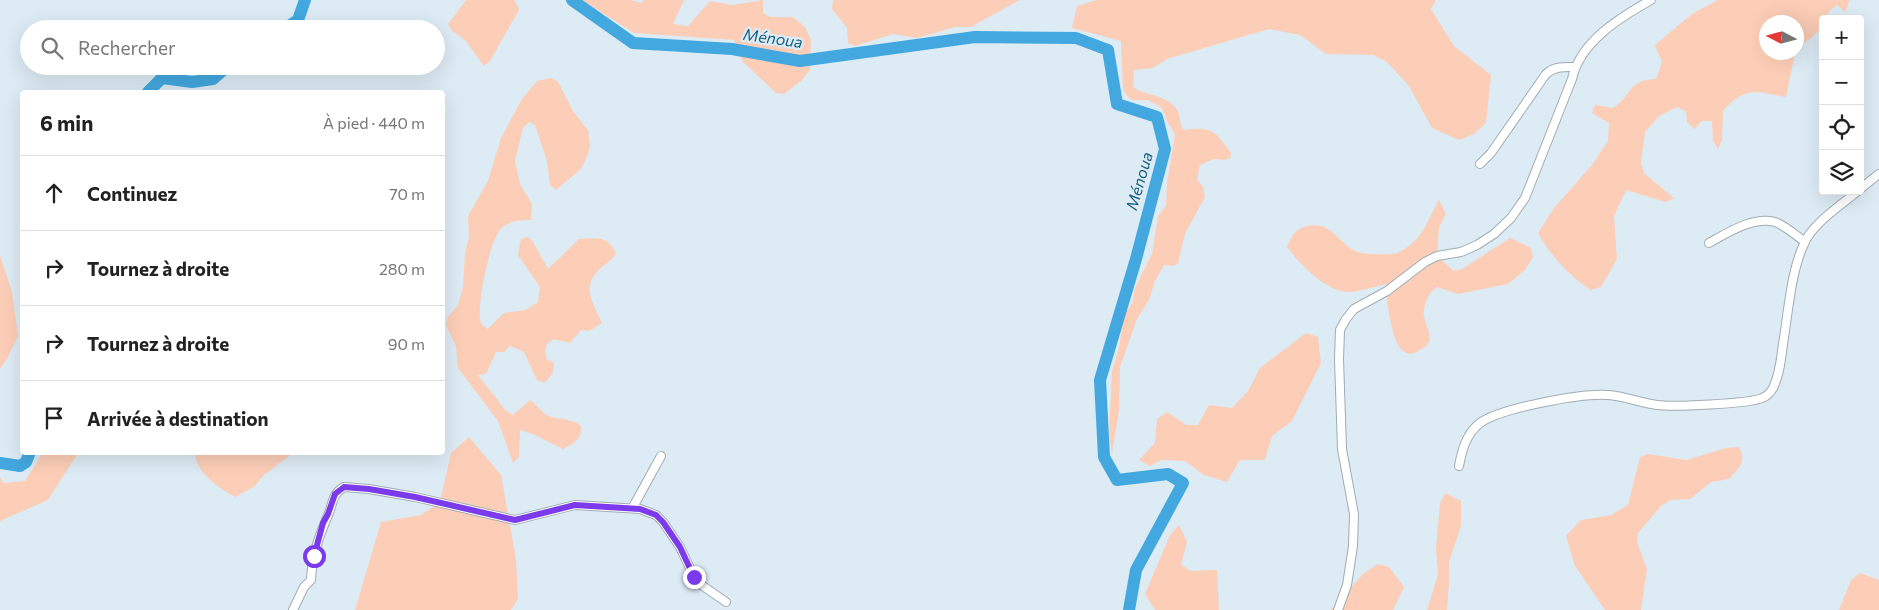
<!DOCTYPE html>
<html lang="fr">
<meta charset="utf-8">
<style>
body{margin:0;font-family:Commissioner,sans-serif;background:#f2f2f2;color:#222}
.controls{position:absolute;right:15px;top:15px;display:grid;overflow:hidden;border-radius:5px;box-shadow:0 5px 20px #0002}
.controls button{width:45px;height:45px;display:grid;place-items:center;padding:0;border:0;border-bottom:1px solid #e0e0e0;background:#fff;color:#222;font:25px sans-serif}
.compass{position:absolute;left:1759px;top:15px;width:45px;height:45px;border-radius:50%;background:#fff;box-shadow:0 5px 20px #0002;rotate:276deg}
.stop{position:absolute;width:15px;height:15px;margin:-11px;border:4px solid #7c3aed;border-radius:50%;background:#fff}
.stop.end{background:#7c3aed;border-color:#fff;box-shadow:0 1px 5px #0008}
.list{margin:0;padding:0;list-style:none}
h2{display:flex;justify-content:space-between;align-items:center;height:65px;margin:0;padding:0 20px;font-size:21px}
h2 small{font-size:16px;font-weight:400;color:#767676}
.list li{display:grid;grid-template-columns:32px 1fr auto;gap:15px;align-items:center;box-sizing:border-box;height:75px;padding:0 20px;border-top:1px solid #e0e0e0}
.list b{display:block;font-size:19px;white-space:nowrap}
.list em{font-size:16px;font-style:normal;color:#767676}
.icon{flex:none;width:28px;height:28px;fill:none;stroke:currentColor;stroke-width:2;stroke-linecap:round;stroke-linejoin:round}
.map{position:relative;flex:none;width:1879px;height:610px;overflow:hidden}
.search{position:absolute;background:#fff;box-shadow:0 5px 20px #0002;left:20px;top:20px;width:425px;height:55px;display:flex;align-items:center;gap:12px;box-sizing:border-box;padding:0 18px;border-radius:28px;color:#767676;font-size:19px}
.panel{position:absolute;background:#fff;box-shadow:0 5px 20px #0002;left:20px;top:90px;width:425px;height:365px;border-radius:5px}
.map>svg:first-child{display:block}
.green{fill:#fcceb7}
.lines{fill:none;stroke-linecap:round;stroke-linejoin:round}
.river{stroke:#43a8df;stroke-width:12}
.minor-casing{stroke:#9facb5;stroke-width:10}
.minor{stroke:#fff;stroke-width:8}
.route{stroke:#7c3aed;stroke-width:6}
.labels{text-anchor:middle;stroke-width:4.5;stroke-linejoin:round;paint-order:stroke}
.water-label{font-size:16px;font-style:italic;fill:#135f84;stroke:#ddebf4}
</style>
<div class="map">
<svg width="1879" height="610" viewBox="0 0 1879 610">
<rect width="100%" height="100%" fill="#ddebf4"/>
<g class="green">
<path d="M466,0H515L519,10L490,61L484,66L465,40L452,31L448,24Z"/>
<path d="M582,0H630L641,3L644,0H684L673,24L688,26L710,1L732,5L763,0V13L771,17H793L805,27L811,40L810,70L801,81L784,94L776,93L742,61L734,40L634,33Z"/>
<path d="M833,0H1020L971,27H955L917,38L893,34L855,46L848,43L847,28L832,9Z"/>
<path d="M1097,0H1436L1431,9L1454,46L1491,75L1486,123L1474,134L1459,140L1432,128L1409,86L1387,62L1373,55L1326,54L1300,35L1269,29L1167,59L1153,68L1134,70L1133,87C1146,96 1166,95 1176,108C1182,115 1178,124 1184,130C1212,126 1215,131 1231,153L1230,158L1225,160L1214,159L1200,165L1197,180L1203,186L1205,197L1185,234L1178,263L1174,266L1164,265L1154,283L1150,298L1137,319L1120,367L1119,410L1112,454L1109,434L1112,371L1119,348L1124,315L1133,302L1135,288L1152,254L1158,216L1166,206L1167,183L1175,134L1167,121L1162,108L1148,100H1133L1129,98L1123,90L1121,41L1072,28L1077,6Z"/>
<path d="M1718,0H1850L1845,12L1837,5L1829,11L1826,19H1823C1823,33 1807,40 1797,48L1796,22H1766V52L1795,53L1786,97C1757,92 1745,85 1723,111L1722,140L1718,149L1713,141L1712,121H1702L1695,129L1687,122L1686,111L1677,107L1659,116L1645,132L1641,163L1644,173L1674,198L1665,202L1626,190L1614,216L1617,259L1601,287L1591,290C1570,277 1550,255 1538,233L1554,208L1592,165L1608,141L1609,123L1592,113L1595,105L1613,108C1631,97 1628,79 1656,79L1662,62L1655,45L1692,14Z"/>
<path d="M551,78L558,82L573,111L588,130L590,146L588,154L581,169L556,190L550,185L547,161L535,125L529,122L523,128L515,161L520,184L532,204L531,220C520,220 511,220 502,228C490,237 478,302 480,317C480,324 483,326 488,329L504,313L526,310L538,302L540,287L518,255L521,239L528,237L533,242L548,269L579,239C596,238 609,235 616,254C611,262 604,264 598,271C581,289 594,304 602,323L589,331L581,330L570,343L554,339L547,344L545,352L547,359L554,363C554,372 551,377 544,383L537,380L524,352L510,346L504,352H496L486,374L478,375L506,411L513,415L530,400C537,404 542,414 549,416C560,420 572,418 581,426C582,440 574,443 563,449L535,435L520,430L519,457L513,463L498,421L458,368L456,346L446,325L448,317L458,305L463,287L465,253L469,238L468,216L488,181L501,138L522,99L537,81Z"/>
<path d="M1439,200L1446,214L1439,227L1437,256L1454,271L1462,269L1510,238L1531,248L1533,257L1525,270L1508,284L1458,294L1437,287C1429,293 1426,299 1424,310C1421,324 1441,340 1420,350C1415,353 1411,355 1406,353C1390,345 1388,301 1385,284C1374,287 1361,291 1350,292C1327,293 1300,264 1287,247C1292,236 1295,229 1307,226C1331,221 1337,241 1355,251C1362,255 1390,255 1397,253C1401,252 1407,247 1410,245C1425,234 1430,215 1439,200Z"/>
<path d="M0,255L12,292L18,336L7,359L0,369Z"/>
<path d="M1306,333L1318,337L1321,363L1292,421L1272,436L1265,460H1240L1227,482L1204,475L1185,461L1161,460L1150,466L1139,460L1155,443L1157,419L1167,412L1187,425H1198L1209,405L1232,408L1248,391L1260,368Z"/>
<path d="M469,437L501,475L516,559L518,599L511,610H355L381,522L421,515L440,502L451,453Z"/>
<path d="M1739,447C1747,462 1739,468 1729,479L1711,482L1690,499L1671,500L1662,505L1638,533L1637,542L1647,569L1641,610H1605L1575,566L1566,536L1581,520L1611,515L1628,505L1640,457L1648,454L1686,460L1726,448Z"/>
<path d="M42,453H78L48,500L0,521V477L3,483L25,481L39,459Z"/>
<path d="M195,453V452L293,453L264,475L255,486L235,497C219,488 196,473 195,453Z"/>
<path d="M1445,493L1461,501V526L1449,562V583L1447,610H1427L1438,575L1436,549L1440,504Z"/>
<path d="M1179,525L1187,542L1181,565L1191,571L1217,570L1219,610H1155L1145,594L1170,535Z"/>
<path d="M1378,564L1389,567L1404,587L1393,610H1331L1363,574Z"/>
<path d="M1860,573L1879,580V610H1839L1851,580Z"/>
</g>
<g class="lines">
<g class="river">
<path d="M572,0L633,43L732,49L800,61L975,37L1076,38L1108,50L1117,104L1157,117L1165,149L1136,259L1100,380L1104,457L1117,480L1168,474L1183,483L1136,570L1129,610"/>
<path d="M284,29L298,20L305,0"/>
<path d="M148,92L162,78L192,82L213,79L228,66"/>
<path d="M0,463L20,466L26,462L30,452"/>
</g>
<g class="minor-casing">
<g id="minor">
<path d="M1480,164L1491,153L1546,74C1555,66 1564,67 1575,67"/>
<path d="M1860,189L1879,174"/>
<path d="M1709,243C1727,233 1753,216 1775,222C1786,226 1795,235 1804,241"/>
<path d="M1459,466C1462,450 1466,434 1480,423C1501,408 1582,393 1608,395C1625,396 1640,403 1657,405C1672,407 1749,404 1762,398C1767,396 1771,392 1773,388C1780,374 1781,358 1783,344C1788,314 1791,271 1804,244C1812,224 1841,205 1858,191"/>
<path d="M633,507L661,456"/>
<path d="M293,610L304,587L311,580C312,555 319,536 329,513C333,502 333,493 344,487L369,489L415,497L515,520L575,505L640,509L656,515L663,522L680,547L694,577L700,584L726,602"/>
<path d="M1338,610L1347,585L1353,546L1354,514L1342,449L1339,359L1340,330L1346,319L1354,309L1387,291L1425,262L1437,256L1461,252L1477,245L1494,234L1511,218L1525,198L1572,79C1580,42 1619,18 1651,0"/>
</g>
</g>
<use href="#minor" class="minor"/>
</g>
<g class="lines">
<path class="route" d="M314,556L323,523L328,514L335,494L344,487L369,489L415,497L515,520L575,505L640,509L656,515L663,522L680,547L694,577"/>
</g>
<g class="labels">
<g class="water-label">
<text transform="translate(773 38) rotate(8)" y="6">Ménoua</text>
<text transform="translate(1139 181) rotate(-74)" y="6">Ménoua</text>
</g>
</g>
</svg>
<div class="controls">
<button>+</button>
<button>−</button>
<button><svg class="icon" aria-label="locate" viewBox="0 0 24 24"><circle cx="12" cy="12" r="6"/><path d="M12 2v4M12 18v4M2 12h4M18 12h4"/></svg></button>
<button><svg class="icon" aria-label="layers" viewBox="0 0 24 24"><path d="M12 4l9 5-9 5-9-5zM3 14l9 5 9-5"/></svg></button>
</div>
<svg class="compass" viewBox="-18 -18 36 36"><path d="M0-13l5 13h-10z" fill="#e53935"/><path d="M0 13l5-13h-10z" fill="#767676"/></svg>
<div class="stop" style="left:314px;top:556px"></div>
<div class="stop end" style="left:694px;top:577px"></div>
<div class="search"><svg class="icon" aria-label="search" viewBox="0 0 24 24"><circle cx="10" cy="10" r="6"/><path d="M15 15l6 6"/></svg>Rechercher</div>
<section class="panel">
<h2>6 min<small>À pied · 440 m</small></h2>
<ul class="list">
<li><svg class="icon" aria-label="ahead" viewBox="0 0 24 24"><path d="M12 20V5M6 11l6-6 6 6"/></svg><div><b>Continuez</b></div><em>70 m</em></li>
<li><svg class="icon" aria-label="right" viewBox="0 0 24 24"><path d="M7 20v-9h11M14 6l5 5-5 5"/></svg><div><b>Tournez à droite</b></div><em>280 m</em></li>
<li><svg class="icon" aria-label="right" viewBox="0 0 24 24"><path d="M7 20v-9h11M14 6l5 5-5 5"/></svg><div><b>Tournez à droite</b></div><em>90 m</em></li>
<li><svg class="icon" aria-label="arrive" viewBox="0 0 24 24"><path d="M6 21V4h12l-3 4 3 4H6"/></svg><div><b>Arrivée à destination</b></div></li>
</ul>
</section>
</div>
